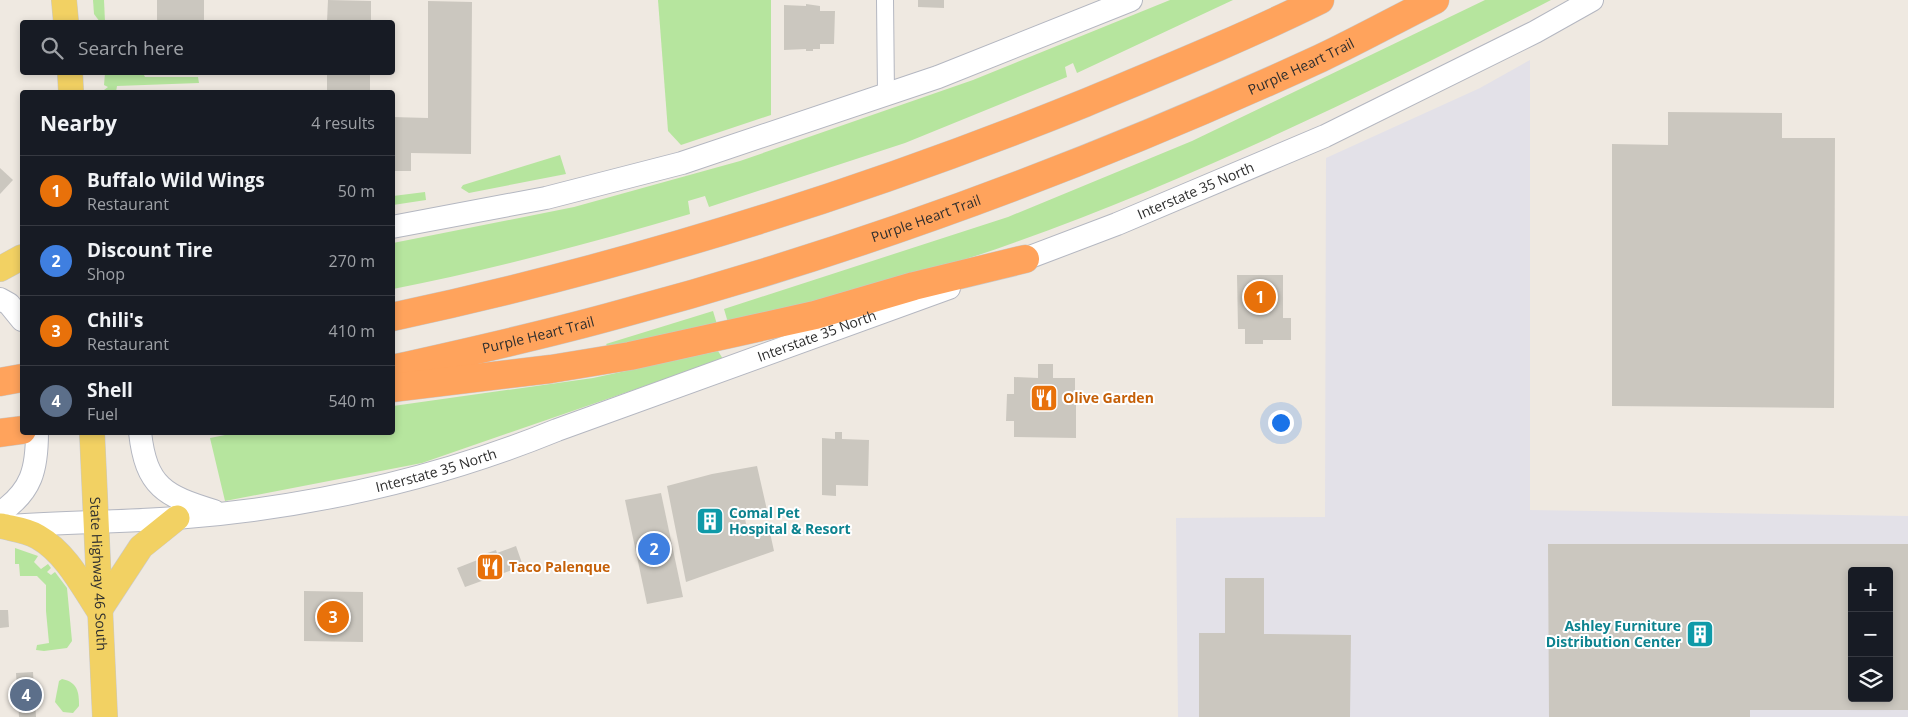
<!DOCTYPE html>
<meta charset="utf-8">
<style>
body{margin:0;font-family:"Open Sans",sans-serif;background:#242831;color:#f1f3f6}
.controls{position:absolute;right:15px;bottom:15px;display:grid;overflow:hidden;border-radius:5px;box-shadow:0 2px 8px #0003}
.controls button{width:45px;height:45px;display:grid;place-items:center;padding:0;border:0;border-bottom:1px solid #363941;background:#171b24;color:#f1f3f6;font:25px sans-serif}
.you{position:absolute;left:1280px;top:422px;width:18px;height:18px;margin:-12px;border:4px solid #fff;border-radius:50%;background:#1a73e8;box-shadow:0 0 0 8px #1a73e833}
.badge{display:grid;place-items:center;width:32px;height:32px;border-radius:50%;background:#8c9099;color:#fff;font-size:16px;font-weight:700}
.pin{position:absolute;translate:-50% -50%;border:2px solid #fff;box-shadow:0 1px 5px #0006}
.list{margin:0;padding:0;list-style:none}
h2{display:flex;justify-content:space-between;align-items:center;height:65px;margin:0;padding:0 20px;font-size:21px}
h2 small{font-size:16px;font-weight:400;color:#9ea1a6}
.list li{display:grid;grid-template-columns:32px 1fr auto;gap:15px;align-items:center;box-sizing:border-box;height:70px;padding:0 20px;border-top:1px solid #363941}
.list b{display:block;font-size:19px;white-space:nowrap}
.list p{margin:0;font-size:16px;white-space:nowrap;color:#9ea1a6}
.list em{font-size:16px;font-style:normal;color:#9ea1a6}
.icon{flex:none;width:28px;height:28px;fill:none;stroke:currentColor;stroke-width:2;stroke-linecap:round;stroke-linejoin:round}
.map{position:relative;flex:none;width:1908px;height:717px;overflow:hidden}
.search{position:absolute;background:#171b24;box-shadow:0 2px 8px #0003;left:20px;top:20px;width:375px;height:55px;display:flex;align-items:center;gap:12px;box-sizing:border-box;padding:0 18px;border-radius:5px;color:#9ea1a6;font-size:19px}
.panel{position:absolute;background:#171b24;box-shadow:0 2px 8px #0003;left:20px;top:90px;width:375px;height:345px;border-radius:5px}
.map>svg:first-child{display:block}
.industrial{fill:#e3e1e8;fill-rule:evenodd}
.green{fill:#b6e59e}
.building{fill:#cbc7bf;fill-rule:evenodd}
.lines{fill:none;stroke-linecap:round;stroke-linejoin:round}
.street-casing{stroke:#b4b7c1;stroke-width:18}
.secondary-casing{stroke:#b4b7c1;stroke-width:24}
.primary-casing{stroke:#c9c9c9;stroke-width:26}
.highway-casing{stroke:#c9c9c9;stroke-width:29}
.street{stroke:#fff;stroke-width:16}
.secondary{stroke:#fff;stroke-width:22}
.primary{stroke:#f2d163;stroke-width:25}
.highway{stroke:#ffa35c;stroke-width:28}
.labels{text-anchor:middle;stroke-width:4;stroke-linejoin:round;paint-order:stroke}
.street-label{font-size:14px;fill:#2e2e2e;stroke:#fff}
.food-label{font-size:14px;font-weight:bold;fill:#c56008;stroke:#fff;text-anchor:start}
.culture-label{font-size:14px;font-weight:bold;fill:#0d838f;stroke:#fff;text-anchor:start}
</style>
<div class="map">
<svg width="1908" height="717" viewBox="0 0 1908 717">
<rect width="100%" height="100%" fill="#efe9e1"/>
<path class="industrial" d="M1530,60V510L1908,516V717H1178L1176,518L1325,517L1326,158L1480,88ZM1852,571H1889V698H1852Z"/>
<g class="green">
<path d="M93,0H104L105,22H100L94,14Z"/>
<path d="M658,0H771V115L681,145L668,131Z"/>
<path d="M1170,0H1233L1077,73L1073,63L1065,67L1067,77L905,143L709,207L705,196L688,201L690,214C592,243 493,269 393,289V243L574,207L740,161L973,80Z"/>
<path d="M1485,0H1551C1377,89 1200,176 1016,242C922,276 825,299 729,326L724,309L1008,217L1192,141Z"/>
<path d="M105,73H143L145,77H198L199,83L117,86L116,92H106L104,90L108,87L104,85Z"/>
<path d="M560,155L566,174L474,192L469,193L461,188L463,185Z"/>
<path d="M425,192L426,200L393,205V196Z"/>
<path d="M713,311L719,331L611,351L606,344Z"/>
<path d="M718,351L723,359L422,463L225,501L210,438L240,432H392L393,406L593,378Z"/>
<path d="M15,548L38,556L34,562L41,569L48,564L51,568L47,572L51,575L55,572L67,588L72,641L67,648L44,651L36,650L37,645L49,643L46,611V585L37,576H20L19,564H15Z"/>
<path d="M62,679C78,682 79,693 79,706L73,713L63,712L55,702L59,681Z"/>
</g>
<g class="building">
<rect x="157" y="0" width="47" height="22"/>
<path d="M328,0L371,1V22H327Z"/>
<path d="M918,0H944V8L918,7Z"/>
<path d="M428,1L472,2L471,154L411,153V171H392V117L428,118Z"/>
<path d="M806,4L820,6V11H835L834,44H820V49H813V51H806V49L784,50V5L806,6Z"/>
<rect x="327" y="72" width="43" height="20"/>
<path d="M1668,112L1782,113V138H1835L1834,408L1612,406V144L1668,145Z"/>
<path d="M0,168L13,180L0,194Z"/>
<path d="M1237,275H1283V318H1291V340H1263V344H1245V329H1238Z"/>
<path d="M1038,364H1053V378H1075V392H1081V403H1076V438L1014,437V421H1006L1007,394H1014V377L1038,378Z"/>
<path d="M835,432H842V439L869,440L868,486L836,485V496L822,495V438L835,439Z"/>
<path d="M757,466L767,510L744,514L748,533L769,528L774,551L686,582L667,486L712,474Z"/>
<path d="M661,493L683,597L647,604L625,500Z"/>
<path d="M1548,544H1908V710H1750V717H1549ZM1852,571H1889V698H1852Z"/>
<path d="M516,546L523,566L465,587L457,568L480,559L479,556L496,550L497,553Z"/>
<path d="M1225,578H1264V634L1351,635L1350,717H1199V633H1225Z"/>
<path d="M304,591L363,592V642L304,641Z"/>
<path d="M0,610H8L9,627L0,628Z"/>
<path d="M33,672L36,717H19L16,673Z"/>
</g>
<g class="lines">
<g class="street-casing">
<path id="street" d="M885,0L886,94"/>
</g>
<g class="secondary-casing">
<g id="secondary">
<path d="M392,227L546,198L682,163L938,77L1131,0"/>
<path id="s1" d="M1009,265L1117,224L1325,136L1535,32L1592,0"/>
<path d="M0,299L9,304L22,320"/>
<path d="M140,432C146,487 165,496 214,511"/>
<path d="M0,513C32,491 37,469 37,432"/>
<path id="s2" d="M10,526C65,522 121,522 176,518C306,508 437,479 557,430L949,288"/>
</g>
</g>
<g class="primary-casing">
<g id="primary">
<path d="M64,0L66,22"/>
<path d="M70,72L71,92"/>
<path d="M0,269L22,257"/>
<path id="s3" d="M92,432L105,717"/>
<path d="M1,526C13,529 27,530 38,537C66,553 82,585 99,611L141,547L177,518"/>
</g>
</g>
<g class="highway-casing">
<g id="highway">
<path d="M392,317C630,266 860,194 1085,103C1164,70 1243,38 1320,0"/>
<path id="s4" d="M392,369C469,352 545,335 620,314C860,250 1095,162 1321,58C1359,40 1397,19 1435,0"/>
<path d="M0,382L22,378"/>
<path d="M392,388L551,369L630,356L815,315L914,286L1025,259"/>
<path d="M0,433L22,430"/>
</g>
</g>
<use href="#street" class="street"/>
<use href="#secondary" class="secondary"/>
<use href="#primary" class="primary"/>
<use href="#highway" class="highway"/>
</g>
<defs>
<g id="restaurant-square" transform="scale(1.4375)"><rect x="-9" y="-9" width="18" height="18" rx="4" fill="#e8710a" stroke="#fff"/><path d="M-5-6h1v4h1v-4h1v4h1v-4h1v5L-1.5 .5V6h-2V.5L-5-1ZM5-6V6H3V1.5H1.5Q1.5-4 5-6Z" fill="#fff"/></g>
<g id="building-square" transform="scale(1.4375)"><rect x="-9" y="-9" width="18" height="18" rx="4" fill="#0f9aa8" stroke="#fff"/><path d="M-4-6H4V6H1V3H-1V6H-4ZM-2.5-4.3h1.7v1.8h-1.7ZM.8-4.3h1.7v1.8H.8ZM-2.5-1h1.7V.8h-1.7ZM.8-1h1.7V.8H.8Z" fill="#fff"/></g>
</defs>
<g fill-rule="evenodd">
<use href="#restaurant-square" x="1044" y="398"/>
<use href="#building-square" x="710" y="521"/>
<use href="#restaurant-square" x="490" y="567"/>
<use href="#building-square" x="1700" y="634"/>
</g>
<g class="labels">
<g class="street-label">
<text dy="5" stroke="none"><textPath href="#s4" startOffset="960">Purple Heart Trail</textPath></text>
<text dy="5" stroke="none"><textPath href="#s1" startOffset="201">Interstate 35 North</textPath></text>
<text dy="5" stroke="none"><textPath href="#s4" startOffset="555">Purple Heart Trail</textPath></text>
<text dy="5" stroke="none"><textPath href="#s4" startOffset="150">Purple Heart Trail</textPath></text>
<text dy="5" stroke="none"><textPath href="#s2" startOffset="835">Interstate 35 North</textPath></text>
<text dy="5" stroke="none"><textPath href="#s2" startOffset="431">Interstate 35 North</textPath></text>
<text dy="5" stroke="none"><textPath href="#s3" startOffset="142">State Highway 46 South</textPath></text>
</g>
<g class="food-label">
<text x="1063" y="403">Olive Garden</text>
<text x="509" y="572">Taco Palenque</text>
</g>
<g class="culture-label">
<text x="729" y="518">Comal Pet<tspan x="729" dy="16">Hospital &amp; Resort</tspan></text>
<text x="1681" y="631" text-anchor="end">Ashley Furniture<tspan x="1681" dy="16">Distribution Center</tspan></text>
</g>
</g>
</svg>
<div class="controls">
<button>+</button>
<button>−</button>
<button><svg class="icon" aria-label="layers" viewBox="0 0 24 24"><path d="M12 4l9 5-9 5-9-5zM3 14l9 5 9-5"/></svg></button>
</div>
<div class="you"></div>
<div class="pin badge" style="left:1260px;top:297px;background:#e8710a">1</div>
<div class="pin badge" style="left:654px;top:549px;background:#3f7fe0">2</div>
<div class="pin badge" style="left:333px;top:617px;background:#e8710a">3</div>
<div class="pin badge" style="left:26px;top:695px;background:#5c6f8a">4</div>
<div class="search"><svg class="icon" aria-label="search" viewBox="0 0 24 24"><circle cx="10" cy="10" r="6"/><path d="M15 15l6 6"/></svg>Search here</div>
<section class="panel">
<h2>Nearby<small>4 results</small></h2>
<ul class="list">
<li><span class="badge" style="background:#e8710a">1</span><div><b>Buffalo Wild Wings</b><p>Restaurant</p></div><em>50 m</em></li>
<li><span class="badge" style="background:#3f7fe0">2</span><div><b>Discount Tire</b><p>Shop</p></div><em>270 m</em></li>
<li><span class="badge" style="background:#e8710a">3</span><div><b>Chili's</b><p>Restaurant</p></div><em>410 m</em></li>
<li><span class="badge" style="background:#5c6f8a">4</span><div><b>Shell</b><p>Fuel</p></div><em>540 m</em></li>
</ul>
</section>
</div>
